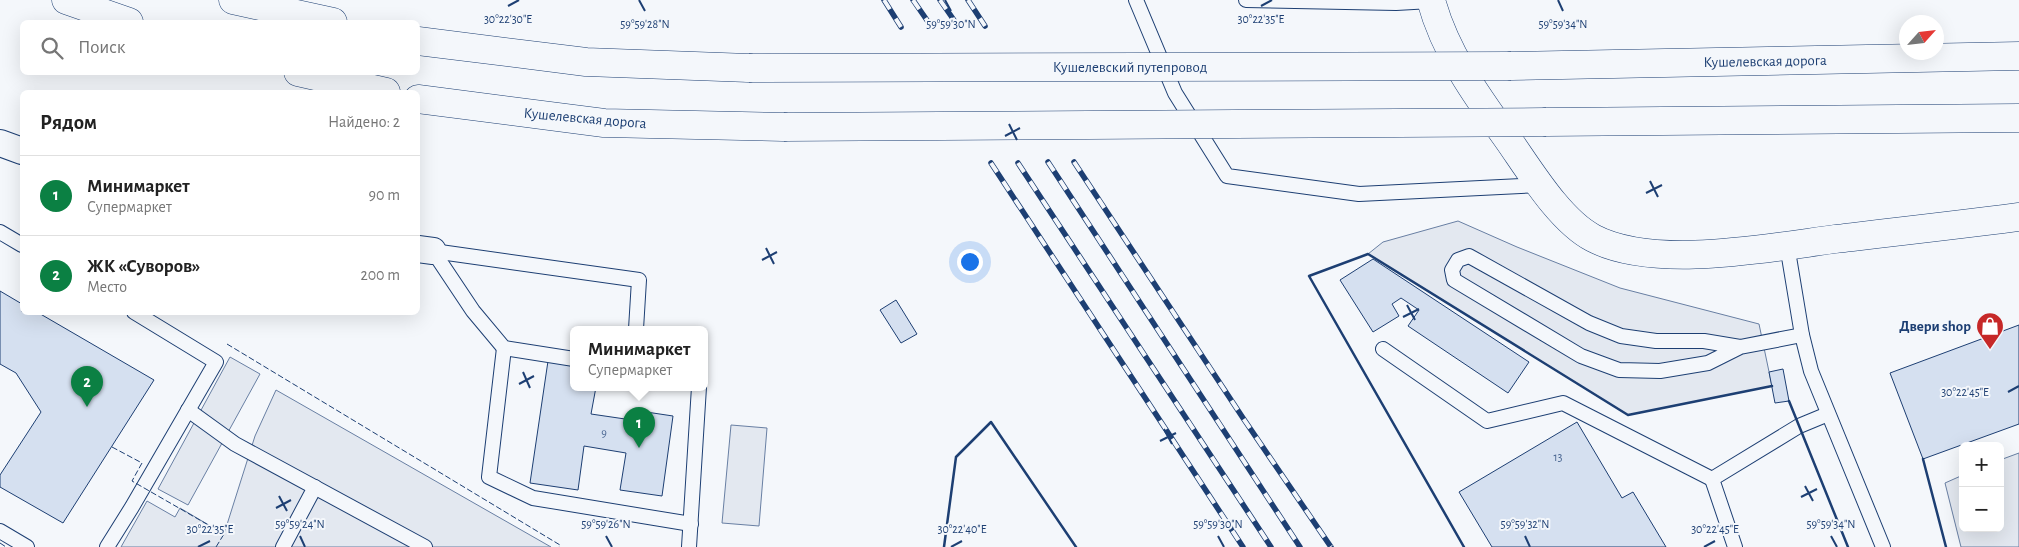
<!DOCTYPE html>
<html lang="ru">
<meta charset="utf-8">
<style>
body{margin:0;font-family:"Alegreya Sans",sans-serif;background:#f6f6f6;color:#222}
.controls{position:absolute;right:15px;bottom:15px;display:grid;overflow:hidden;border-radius:8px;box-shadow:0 5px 20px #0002}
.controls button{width:45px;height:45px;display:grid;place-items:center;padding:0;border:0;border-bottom:1px solid #e0e0e0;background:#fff;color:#222;font:25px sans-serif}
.compass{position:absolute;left:1899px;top:15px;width:45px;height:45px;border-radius:50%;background:#fff;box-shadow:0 5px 20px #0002;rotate:63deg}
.you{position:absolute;left:969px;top:261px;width:18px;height:18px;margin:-12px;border:4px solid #fff;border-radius:50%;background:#1a73e8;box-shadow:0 0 0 8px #1a73e833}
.badge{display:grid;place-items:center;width:32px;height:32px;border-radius:50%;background:#0b8043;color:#fff;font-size:16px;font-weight:700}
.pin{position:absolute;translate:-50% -41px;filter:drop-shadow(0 1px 2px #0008)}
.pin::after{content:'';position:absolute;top:26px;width:18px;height:15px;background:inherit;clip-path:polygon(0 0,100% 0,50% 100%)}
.popup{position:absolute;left:570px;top:326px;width:138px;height:65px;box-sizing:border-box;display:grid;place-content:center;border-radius:8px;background:#fff;filter:drop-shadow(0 1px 4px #0005);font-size:16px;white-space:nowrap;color:#767676}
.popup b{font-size:19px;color:#222}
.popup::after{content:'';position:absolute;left:50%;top:100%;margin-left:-10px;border:10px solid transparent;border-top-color:#fff}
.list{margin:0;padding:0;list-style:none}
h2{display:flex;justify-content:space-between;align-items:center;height:65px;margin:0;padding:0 20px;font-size:21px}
h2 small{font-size:16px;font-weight:400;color:#767676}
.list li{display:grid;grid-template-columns:32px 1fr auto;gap:15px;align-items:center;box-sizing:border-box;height:80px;padding:0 20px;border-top:1px solid #e0e0e0}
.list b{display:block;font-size:19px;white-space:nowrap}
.list p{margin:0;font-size:16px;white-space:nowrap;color:#767676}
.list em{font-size:16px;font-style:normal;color:#767676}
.icon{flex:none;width:28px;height:28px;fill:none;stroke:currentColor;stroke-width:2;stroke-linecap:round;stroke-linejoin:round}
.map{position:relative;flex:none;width:2019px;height:547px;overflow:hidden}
.search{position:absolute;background:#fff;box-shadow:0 5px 20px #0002;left:20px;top:20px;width:400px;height:55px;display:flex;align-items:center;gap:12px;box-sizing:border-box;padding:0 18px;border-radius:8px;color:#767676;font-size:19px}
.panel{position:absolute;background:#fff;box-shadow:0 5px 20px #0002;left:20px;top:90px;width:400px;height:225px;border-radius:8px}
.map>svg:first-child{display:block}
.parking{fill:#e3e8f0;stroke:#687fa3}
.building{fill:#d5e0f0;stroke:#1d3f73}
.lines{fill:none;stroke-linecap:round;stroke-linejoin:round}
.service-casing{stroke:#1d3f73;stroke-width:16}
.minor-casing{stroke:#1d3f73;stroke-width:28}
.secondary-casing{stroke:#1d3f73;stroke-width:29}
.primary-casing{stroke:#1d3f73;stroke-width:29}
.service{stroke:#f4f7fb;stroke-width:14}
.minor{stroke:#f4f7fb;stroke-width:26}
.secondary{stroke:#f4f7fb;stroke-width:28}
.primary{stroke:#f4f7fb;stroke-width:28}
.rail-casing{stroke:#1d3f73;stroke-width:5.5}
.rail{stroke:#f4f7fb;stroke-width:4;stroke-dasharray:11;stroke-linecap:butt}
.primary-bridge-casing{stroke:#1d3f73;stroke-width:29;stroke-linecap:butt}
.primary-bridge{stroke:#f4f7fb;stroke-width:28}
.fence{stroke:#1d3f73;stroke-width:1;stroke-dasharray:6 2.5;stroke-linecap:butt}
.wall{stroke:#1d3f73;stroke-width:2.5}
.ticks{fill:none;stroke:#1d3f73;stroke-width:2}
.labels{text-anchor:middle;stroke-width:4;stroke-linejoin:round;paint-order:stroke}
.number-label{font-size:12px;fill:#4b6792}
.street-label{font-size:15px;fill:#1d3f73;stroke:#f4f7fb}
.poi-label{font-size:15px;font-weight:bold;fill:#1d3f73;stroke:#f4f7fb;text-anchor:end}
.ticks-label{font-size:12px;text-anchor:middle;fill:#1d3f73;stroke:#f4f7fb;stroke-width:4;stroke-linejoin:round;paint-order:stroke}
</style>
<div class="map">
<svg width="2019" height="547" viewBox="0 0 2019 547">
<rect width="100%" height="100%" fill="#f4f7fb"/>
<g class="parking">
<path d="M1458,221L1517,247L1620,288L1759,324L1772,386L1628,415L1368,254L1383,242Z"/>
<path d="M230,357L260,374L188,505L158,489Z"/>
<path d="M276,390L551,547H121L147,501L175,517L180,508L224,534L255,436Z"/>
<path d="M731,425L767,428L759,526L722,523Z"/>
<path d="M2019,453V547H1961L1945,483L1963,475V528H2000V460Z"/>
</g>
<g class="building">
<path d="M1373,259L1529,362L1508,393L1408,326L1419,310L1401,298L1392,304L1399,316L1373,332L1340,280Z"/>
<path d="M0,291L22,304V312H37L154,380L63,523L0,487V475L41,412L16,373L0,364Z"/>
<path d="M896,300L917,334L901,343L880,310Z"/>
<path d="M2019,325V424L1923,459L1890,373Z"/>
<path d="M548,361L574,364V387H596L591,414L632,420L633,410L673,416L662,496L620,490L626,453L584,446L578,490L530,483Z"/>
<path d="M1783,369L1789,401L1775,403L1769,372Z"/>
<path d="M1577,422L1622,498L1633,492L1666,547H1492L1459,492Z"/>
</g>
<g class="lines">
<g class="service-casing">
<g id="service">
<path d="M1136,0L1175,93L1227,176L1359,194L1541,185"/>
<path d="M1246,0L1396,3L1431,1"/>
<path d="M0,232L22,245"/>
<path d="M1787,245L1802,335L1811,371L1883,547"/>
<path d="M433,251L639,280L636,329"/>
<path d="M433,251L473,311L504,348L574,359"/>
<path d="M1740,347L1708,363L1660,371L1619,370L1581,356L1454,280L1452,270L1458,260L1469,256L1589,323L1621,336L1656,341H1704L1740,347L1802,335"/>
<path d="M504,348L489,477L533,498L691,524"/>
<path d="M1383,349L1487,421L1563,403L1712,479"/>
<path d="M188,410L235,444L425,547"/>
<path d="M0,531L27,547"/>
<path d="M107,547L132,507L216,362L134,312"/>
<path d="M283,547L315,487"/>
<path d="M689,547L699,387"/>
<path d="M1735,547L1712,479L1799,426L1828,414"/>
</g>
</g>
<g class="minor-casing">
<g id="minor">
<path d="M0,143L22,151"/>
<path d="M418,249L433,251"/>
</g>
</g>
<g class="secondary-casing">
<path id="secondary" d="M1431,0C1445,52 1476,95 1507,138C1529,169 1559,220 1593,238C1654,270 1767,248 1835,239C1896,232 1958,225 2019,217"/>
</g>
<g class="primary-casing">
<g id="primary">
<path d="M66,0L129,22"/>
<path d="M233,0L333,22"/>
<path d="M418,41L586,62L749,68"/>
<path d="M1511,66L2019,56"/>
<path d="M298,72L386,92"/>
<path d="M418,99L604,123L784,127"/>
<path d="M1546,122L2019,118"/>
</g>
</g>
<use href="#service" class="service"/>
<use href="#minor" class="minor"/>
<use href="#secondary" class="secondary"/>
<use href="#primary" class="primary"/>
<g class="rail-casing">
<g id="rail">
<path d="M884,0L901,27"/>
<path d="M913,0L931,26"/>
<path d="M940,0L958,26"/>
<path d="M968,0L985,26"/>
<path d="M1048,162L1300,547"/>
<path d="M1074,162L1243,418L1331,547"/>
<path d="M991,163L1243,547"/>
<path d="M1018,163L1271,547"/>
</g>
</g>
<use href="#rail" class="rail"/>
<g class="primary-bridge-casing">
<g id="primary-bridge">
<path d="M749,68L1511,66"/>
<path d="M784,127L1546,122"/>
</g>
</g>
<use href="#primary-bridge" class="primary-bridge"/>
<g class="fence">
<path d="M227,344L560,545L559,547"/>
<path d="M112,447L142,463L132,481L224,534L216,547"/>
<path d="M0,543L6,547"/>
</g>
<g class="wall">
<path d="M1789,401L1848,547"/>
<path d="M1923,459L1946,547"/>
<path d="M944,547L956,457L991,422L1076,547"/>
<path d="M1464,547L1309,276L1368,254L1628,415L1772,386"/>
</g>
</g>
<path class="ticks" d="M639,0L645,11M945,0L951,11M1558,0L1563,11M508,6L519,0M1261,6L1272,0M1009,124L1017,140M1005,136L1020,128M1650,181L1658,197M1646,193L1662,185M766,248L774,264M762,260L777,252M1407,305L1415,320M1403,317L1419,309M523,372L530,388M519,384L534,376M2008,392L2019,386M1164,429L1172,444M1160,441L1176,433M1805,486L1813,501M279,496L287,511M1801,497L1817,489M276,508L291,500M300,536L305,547M606,536L612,547M1218,536L1224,547M1525,536L1530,547M1831,536L1837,547M198,547L210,541M951,547L962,541M1704,547L1715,541"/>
<defs>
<g id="shop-pin" transform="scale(1.4375)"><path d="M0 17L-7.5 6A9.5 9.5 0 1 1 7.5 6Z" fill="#c62828" stroke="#f4f7fb"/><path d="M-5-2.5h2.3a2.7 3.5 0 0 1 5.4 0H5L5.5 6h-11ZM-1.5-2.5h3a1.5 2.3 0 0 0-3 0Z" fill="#fff"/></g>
</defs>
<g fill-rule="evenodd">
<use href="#shop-pin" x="1990" y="326"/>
</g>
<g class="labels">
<g class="number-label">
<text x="604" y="437">9</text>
<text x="1558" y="461">13</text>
</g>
<g class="street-label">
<text transform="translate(1765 61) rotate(-1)" y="5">Кушелевская дорога</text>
<text x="1130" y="72">Кушелевский путепровод</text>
<text transform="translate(585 118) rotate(5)" y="5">Кушелевская дорога</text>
</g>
<g class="poi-label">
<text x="1971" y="331">Двери shop</text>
</g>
</g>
<g class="ticks-label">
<text x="508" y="23">30°22'30"E</text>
<text x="1261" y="23">30°22'35"E</text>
<text x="645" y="28">59°59'28"N</text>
<text x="951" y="28">59°59'30"N</text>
<text x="1563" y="28">59°59'34"N</text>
<text x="1965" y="396">30°22'45"E</text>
<text x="300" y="528">59°59'24"N</text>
<text x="606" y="528">59°59'26"N</text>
<text x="1218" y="528">59°59'30"N</text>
<text x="1525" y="528">59°59'32"N</text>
<text x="1831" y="528">59°59'34"N</text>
<text x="210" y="533">30°22'35"E</text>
<text x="962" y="533">30°22'40"E</text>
<text x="1715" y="533">30°22'45"E</text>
</g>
</svg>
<div class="controls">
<button>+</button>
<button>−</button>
</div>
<svg class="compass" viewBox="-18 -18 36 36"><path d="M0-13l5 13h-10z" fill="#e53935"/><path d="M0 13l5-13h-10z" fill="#767676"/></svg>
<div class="you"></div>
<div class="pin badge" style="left:639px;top:448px">1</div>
<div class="popup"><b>Минимаркет</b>Супермаркет</div>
<div class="pin badge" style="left:87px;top:407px">2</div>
<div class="search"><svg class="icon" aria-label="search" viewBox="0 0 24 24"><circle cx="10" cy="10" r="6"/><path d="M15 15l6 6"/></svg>Поиск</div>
<section class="panel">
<h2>Рядом<small>Найдено: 2</small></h2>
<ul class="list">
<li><span class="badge">1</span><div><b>Минимаркет</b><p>Супермаркет</p></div><em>90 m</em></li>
<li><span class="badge">2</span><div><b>ЖК «Суворов»</b><p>Место</p></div><em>200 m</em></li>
</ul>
</section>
</div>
